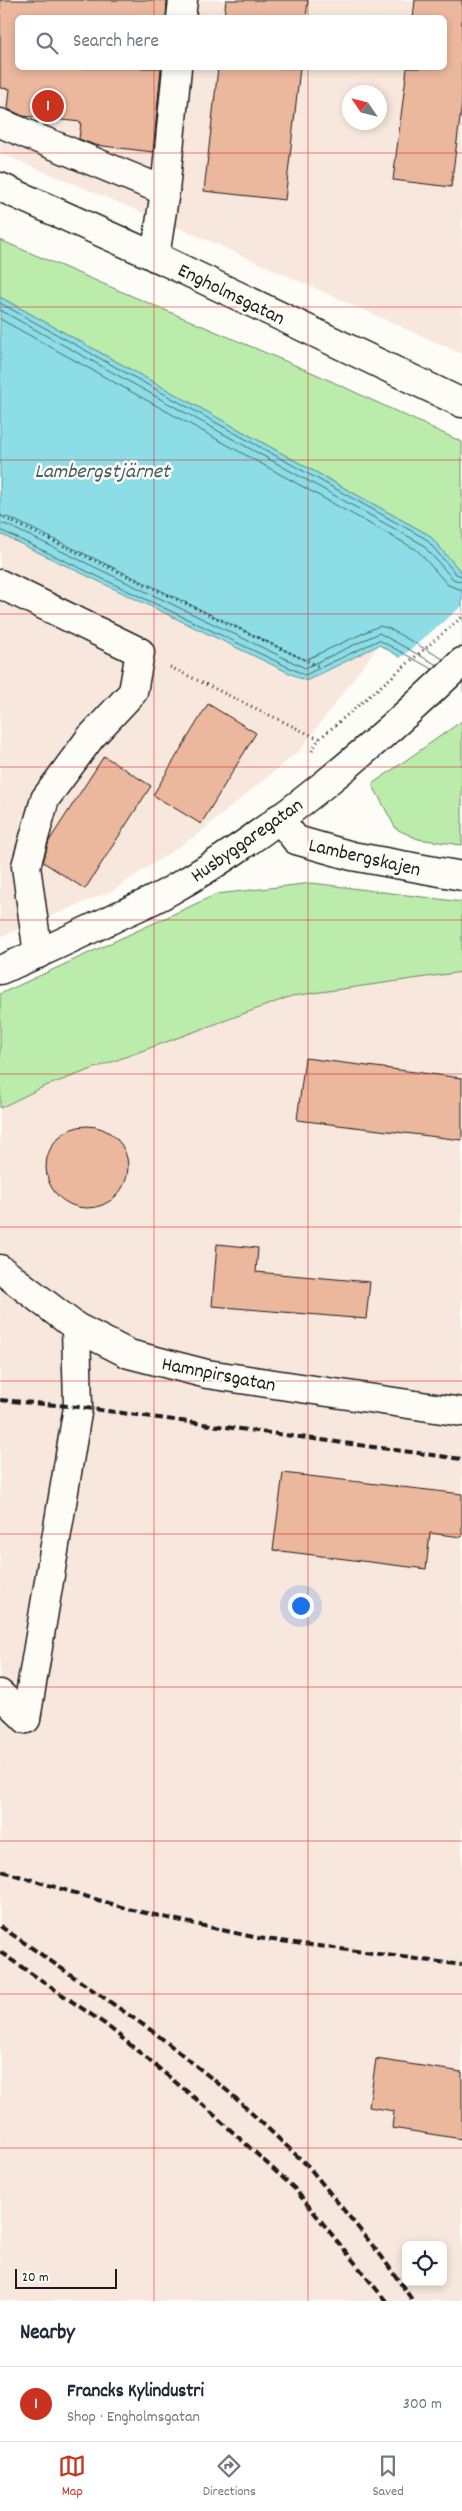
<!DOCTYPE html>
<meta charset="utf-8">
<style>
body{margin:0;font-family:Dekko,sans-serif;background:#f6f6f7;color:#1f2937}
.controls{position:absolute;right:15px;bottom:15px;display:grid;overflow:hidden;border-radius:8px;box-shadow:0 2px 8px #0003}
.controls button{width:45px;height:45px;display:grid;place-items:center;padding:0;border:0;border-bottom:1px solid #e0e1e3;background:#fff;color:#1f2937;font:25px sans-serif}
.compass{position:absolute;left:342px;top:85px;width:45px;height:45px;border-radius:50%;background:#fff;box-shadow:0 2px 8px #0003;rotate:305deg}
.scale{position:absolute;left:15px;bottom:12px;width:102px;box-sizing:border-box;padding-left:5px;border:2px solid #1c1c1c;border-top:0;font-size:14px;line-height:18px;white-space:nowrap;color:#1c1c1c;-webkit-text-stroke:4px #fdfcf7;paint-order:stroke}
.you{position:absolute;left:300px;top:1605px;width:18px;height:18px;margin:-12px;border:4px solid #fff;border-radius:50%;background:#1a73e8;box-shadow:0 0 0 8px #1a73e833}
.badge{display:grid;place-items:center;width:32px;height:32px;border-radius:50%;background:#c8321e;color:#fff;font-size:16px;font-weight:700}
.pin{position:absolute;translate:-50% -50%;border:2px solid #fff;box-shadow:0 1px 5px #0006}
.list{margin:0;padding:0;list-style:none}
h2{display:flex;justify-content:space-between;align-items:center;height:65px;margin:0;padding:0 20px;font-size:21px}
h2 small{font-size:16px;font-weight:400;color:#747a83}
.list li{display:grid;grid-template-columns:32px 1fr auto;gap:15px;align-items:center;box-sizing:border-box;height:75px;padding:0 20px;border-top:1px solid #e0e1e3}
.list b{display:block;font-size:19px;white-space:nowrap}
.list p{margin:0;font-size:16px;white-space:nowrap;color:#747a83}
.list em{font-size:16px;font-style:normal;color:#747a83}
.icon{flex:none;width:28px;height:28px;fill:none;stroke:currentColor;stroke-width:2;stroke-linecap:round;stroke-linejoin:round}
.map{position:relative;flex:none;width:462px;height:2301px;overflow:hidden}
.search{position:absolute;background:#fff;box-shadow:0 2px 8px #0003;left:15px;right:15px;top:15px;height:55px;display:flex;align-items:center;gap:12px;box-sizing:border-box;padding:0 18px;border-radius:8px;color:#747a83;font-size:19px}
.sheet{height:140px;background:#fff}
nav{display:flex;justify-content:space-around;align-items:center;box-sizing:border-box;height:70px;border-top:1px solid #e0e1e3;background:#fff;font-size:14px;color:#747a83}
nav a{display:grid;justify-items:center;gap:2px}
nav .on{color:#c8321e}
.map>svg:first-child{display:block}
.built{fill:#f8e7dc;fill-rule:evenodd}
.green{fill:#bcecab;stroke:#6c8464}
.water{fill:#8cdde6;stroke:#5f9095}
.pier{fill:#fdfcf7}
.lines{fill:none;stroke-linecap:round;stroke-linejoin:round}
.shore{stroke:#49696d;stroke-width:1}
.building{fill:#ebb79d;stroke:#1c1c1c}
.minor-casing{stroke:#1c1c1c;stroke-width:31}
.path{stroke:#1c1c1c;stroke-width:3;stroke-dasharray:1 4;stroke-linecap:butt}
.minor{stroke:#fdfcf7;stroke-width:28}
.rail{stroke:#1c1c1c;stroke-width:4;stroke-dasharray:8 4;stroke-linecap:butt}
.grid{fill:none;stroke:#d62828;stroke-width:1;stroke-opacity:0.55}
.labels{text-anchor:middle;stroke-width:5;stroke-linejoin:round;paint-order:stroke}
.street-label{font-size:20px;fill:#1c1c1c;stroke:#fdfcf7}
.water-label{font-size:21px;font-style:italic;fill:#436063;stroke:#fdfcf7}
</style>
<div class="map">
<svg width="462" height="2301" viewBox="0 0 462 2301">
<rect width="100%" height="100%" fill="#fdfcf7"/>
<filter id="ink" filterUnits="userSpaceOnUse"><feTurbulence type="fractalNoise" baseFrequency=".02" numOctaves="2"/><feDisplacementMap in="SourceGraphic" scale="10" xChannelSelector="R" yChannelSelector="G"/><feConvolveMatrix kernelMatrix="1 2 1 2 8 2 1 2 1" color-interpolation-filters="sRGB"/></filter>
<g filter="url(#ink)">
<g class="built">
<path d="M0,0H462V354L189,232L0,153ZM18,18H444V68H18ZM350,92H380V122H350Z"/>
<path d="M0,534L306,681L379,645L300,750L198,834L112,891L0,937Z"/>
<path d="M462,972V2301H0V1108L43,1087L292,996ZM406,2245H443V2282H406Z"/>
</g>
<g class="green">
<path d="M0,240L318,375L462,442V573L429,535L0,297Z"/>
<path d="M462,721V845L418,839L396,829L372,784Z"/>
<path d="M312,883L462,902V972L292,996L43,1087L0,1108V994L217,894Z"/>
</g>
<path class="water" d="M0,297L429,535L462,573V692L379,645L306,681L0,534Z"/>
<path class="pier" d="M462,606V694L399,659Z"/>
<g class="lines">
<g class="shore">
<path d="M0,303L426,539L456,574L462,576"/>
<path d="M0,310L422,544L453,579L462,582"/>
<path d="M0,319L417,550L448,585L462,590"/>
<path d="M0,516L10,518L305,660L379,626L388,628L443,659"/>
<path d="M0,523L7,525L305,668L379,633L437,665"/>
<path d="M0,530L305,675L379,640L432,669"/>
</g>
</g>
<g class="building">
<path d="M0,0H167L166,18H18V68H161L153,152L95,145L79,139L81,122L23,116L8,109L10,89L0,88Z"/>
<path d="M226,0H308L306,18H224Z"/>
<path d="M415,0H462V103L451,187L393,180L407,68H444V18H413Z"/>
<path d="M218,68H300L285,200L204,191Z"/>
<path d="M208,704L256,733L201,824L153,795Z"/>
<path d="M104,756L151,786L85,889L43,862L49,841Z"/>
<path d="M305,1058L462,1078V1140L297,1120Z"/>
<circle cx="87" cy="1167" r="41"/>
<path d="M217,1244L258,1248L256,1272L370,1282L366,1319L212,1306Z"/>
<path d="M283,1473L462,1494V1537L430,1533L426,1569L273,1550Z"/>
<path d="M376,2059L462,2072V2139L392,2128L394,2111L369,2107Z"/>
</g>
<g class="lines">
<g class="minor-casing">
<g id="minor">
<path d="M181,18L183,0"/>
<path d="M0,123L165,191L155,257"/>
<path d="M0,187L165,261L462,403"/>
<path d="M165,191L177,68"/>
<path d="M0,584L140,652L133,692L90,738L45,799L26,866L38,954"/>
<path d="M279,818L296,840L352,856L462,876"/>
<path d="M0,970C39,954 76,936 114,918C132,909 151,902 168,892C276,831 373,747 462,662"/>
<path d="M0,1269L76,1327L129,1354L207,1374L462,1412"/>
<path d="M0,1694L26,1719"/>
<path d="M26,1719L78,1407L76,1327"/>
</g>
</g>
<g class="path">
<path d="M0,516L318,666"/>
<path d="M170,667L319,739"/>
<path d="M312,751L319,739L462,617"/>
</g>
<use href="#minor" class="minor"/>
<g class="rail">
<path d="M0,1400L78,1407L462,1459"/>
<path d="M2,1871L128,1909L258,1938L462,1965"/>
<path d="M0,1926L155,2033L230,2093L308,2166L382,2257L413,2301"/>
<path d="M0,1952L105,2024L202,2104L294,2188L386,2301"/>
</g>
</g>
</g>
<path class="grid" d="M154,0V18M308,0V18M154,68V2301M308,68V2301M0,153H462M0,307H462M0,460H462M0,614H462M0,767H462M0,920H462M0,1074H462M0,1227H462M0,1381H462M0,1534H462M0,1687H462M0,1841H462M0,1994H462M0,2148H462"/>
<g class="labels">
<g class="street-label">
<text transform="translate(232 293) rotate(26)" y="7">Engholmsgatan</text>
<text transform="translate(246 839) rotate(-35)" y="7">Husbyggaregatan</text>
<text transform="translate(365 856) rotate(13)" y="7">Lambergskajen</text>
<text transform="translate(219 1373) rotate(11)" y="7">Hamnpirsgatan</text>
</g>
<g class="water-label">
<text x="102" y="477">Lambergstjärnet</text>
</g>
</g>
</svg>
<div class="controls">
<button><svg class="icon" aria-label="locate" viewBox="0 0 24 24"><circle cx="12" cy="12" r="6"/><path d="M12 2v4M12 18v4M2 12h4M18 12h4"/></svg></button>
</div>
<svg class="compass" viewBox="-18 -18 36 36"><path d="M0-13l5 13h-10z" fill="#e53935"/><path d="M0 13l5-13h-10z" fill="#747a83"/></svg>
<div class="scale">20 m</div>
<div class="you"></div>
<div class="pin badge" style="left:48px;top:106px">1</div>
<div class="search"><svg class="icon" aria-label="search" viewBox="0 0 24 24"><circle cx="10" cy="10" r="6"/><path d="M15 15l6 6"/></svg>Search here</div>
</div>
<section class="sheet">
<h2>Nearby<small></small></h2>
<ul class="list">
<li><span class="badge">1</span><div><b>Francks Kylindustri</b><p>Shop · Engholmsgatan</p></div><em>300 m</em></li>
</ul>
</section>
<nav>
<a class="on"><svg class="icon" aria-label="map" viewBox="0 0 24 24"><path d="M3 6l6-2 6 2 6-2v14l-6 2-6-2-6 2zM9 4v14M15 6v14"/></svg>Map</a>
<a><svg class="icon" aria-label="directions" viewBox="0 0 24 24"><path d="M12 3l9 9-9 9-9-9zM9 14v-3h6M13 9l2 2-2 2"/></svg>Directions</a>
<a><svg class="icon" aria-label="saved" viewBox="0 0 24 24"><path d="M7 4h10v16l-5-4-5 4z"/></svg>Saved</a>
</nav>
